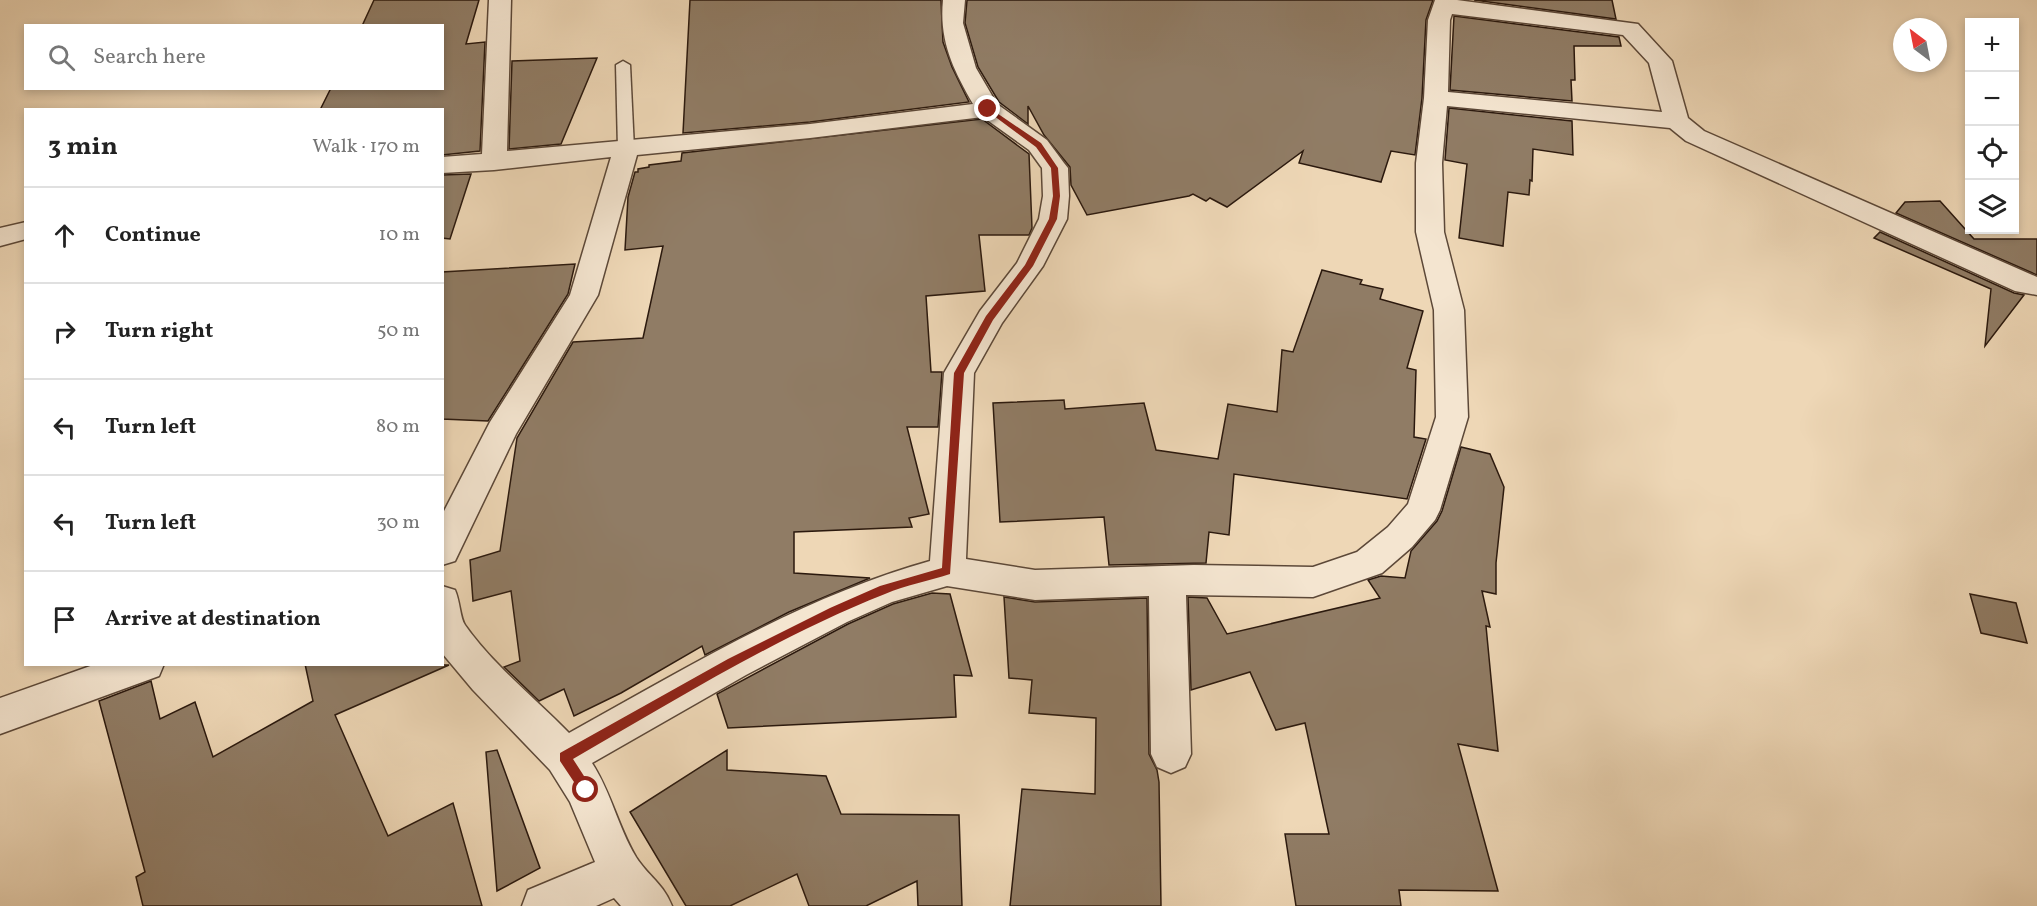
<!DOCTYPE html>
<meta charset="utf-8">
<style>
body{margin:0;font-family:Vollkorn,serif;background:#f6f6f6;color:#222}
.controls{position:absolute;right:18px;top:18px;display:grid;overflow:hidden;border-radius:0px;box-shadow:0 3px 9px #0003}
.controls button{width:54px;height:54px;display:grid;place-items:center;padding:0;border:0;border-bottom:2px solid #e0e0e0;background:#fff;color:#222;font:30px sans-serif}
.compass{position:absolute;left:1893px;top:18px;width:54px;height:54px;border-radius:50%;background:#fff;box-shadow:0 3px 9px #0003;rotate:328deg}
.stop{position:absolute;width:18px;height:18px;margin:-14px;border:4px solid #8f2418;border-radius:50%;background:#fff}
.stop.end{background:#8f2418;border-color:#fff;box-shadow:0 2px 6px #0008}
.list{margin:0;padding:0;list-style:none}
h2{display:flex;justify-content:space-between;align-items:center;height:78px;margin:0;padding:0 24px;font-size:26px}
h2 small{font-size:20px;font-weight:400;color:#767676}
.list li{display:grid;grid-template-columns:39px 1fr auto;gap:18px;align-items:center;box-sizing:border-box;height:96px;padding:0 24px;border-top:2px solid #e0e0e0}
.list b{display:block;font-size:22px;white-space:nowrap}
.list em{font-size:20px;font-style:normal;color:#767676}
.icon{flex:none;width:33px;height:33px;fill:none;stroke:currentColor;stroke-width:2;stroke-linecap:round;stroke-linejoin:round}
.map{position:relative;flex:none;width:2037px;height:906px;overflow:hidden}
.search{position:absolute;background:#fff;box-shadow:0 3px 9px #0003;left:24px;top:24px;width:420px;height:66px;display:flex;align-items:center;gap:15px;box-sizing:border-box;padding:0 21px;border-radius:0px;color:#767676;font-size:22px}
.panel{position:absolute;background:#fff;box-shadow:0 3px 9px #0003;left:24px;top:108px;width:420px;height:558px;border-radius:0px}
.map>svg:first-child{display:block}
.building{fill:#907c65;stroke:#2b190e;stroke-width:1.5}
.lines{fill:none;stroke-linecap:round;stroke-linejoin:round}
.service-casing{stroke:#5c4838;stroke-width:3}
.minor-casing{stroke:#5c4838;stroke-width:3}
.service{fill:#f4e5d0;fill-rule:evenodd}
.minor{fill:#f4e5d0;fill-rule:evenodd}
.route{fill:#8f2418}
</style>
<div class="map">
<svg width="2037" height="906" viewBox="0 0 2037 906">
<rect width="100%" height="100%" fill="#eed7b6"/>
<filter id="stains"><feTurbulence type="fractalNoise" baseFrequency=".00333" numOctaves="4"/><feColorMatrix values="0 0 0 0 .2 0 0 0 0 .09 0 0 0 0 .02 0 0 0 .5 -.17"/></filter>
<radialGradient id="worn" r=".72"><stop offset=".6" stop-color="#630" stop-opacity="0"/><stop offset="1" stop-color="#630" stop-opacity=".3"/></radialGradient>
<g class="building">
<path d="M374,0H479L466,44L485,42L480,151L442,155V110H320L331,88H442V26H362Z"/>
<path d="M690,0H941L943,42L952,67L969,102L810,122L683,133Z"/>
<path d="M967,0H1433L1426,20L1422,98L1415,155L1391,151L1381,182L1299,163L1303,151L1227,207L1210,198L1206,201L1193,194L1189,196L1087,215L1071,185L1070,167L1044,135L1028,106V124L999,102L978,67L965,23Z"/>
<path d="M1474,0H1612L1616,19Z"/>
<path d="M1454,16L1619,37L1621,46H1574L1575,80H1571L1572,101L1450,90Z"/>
<path d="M597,58L561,144L509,149L512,61Z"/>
<path d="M1449,108L1572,121L1573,155L1533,149L1532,181L1530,180L1529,195L1508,192L1503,246L1459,238L1467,164L1445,160Z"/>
<path d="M982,119L1029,154L1032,228L1029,235H979L985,291L926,296L931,372H942L938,427H907L929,514L909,518L912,527L794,532V573L870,578L789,612L705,655L702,646L621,693L574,716L564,689L539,701L504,667L520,661L511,591L473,601L470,560L500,551L517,438L573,342L643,338L663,246L625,250L628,197L635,172H638V169L649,167V165L681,161L682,153Z"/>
<path d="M471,174L450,239L442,238V175Z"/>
<path d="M1940,201L1974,239H2037V275L1896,213L1905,202Z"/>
<path d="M1880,232L2014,293L2024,295L1985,346L1991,289L1874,238Z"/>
<path d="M575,264L568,294L488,421L442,419V272Z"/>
<path d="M1322,270L1362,280L1360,284L1383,289L1380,299L1423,311L1407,368L1416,370L1414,437L1426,439L1407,499L1234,474L1229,535L1209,532L1206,563L1109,565L1104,517L1000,522L993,403L1064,400L1065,409L1144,403L1156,450L1218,459L1228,404L1277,412L1282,350L1293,352Z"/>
<path d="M1461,447L1490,454L1504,487L1496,563V594L1482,591L1490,627L1486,626L1498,751L1458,744L1498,891L1399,890L1401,906H1296L1285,834H1329L1305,723L1276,730L1250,672L1191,690L1188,597L1207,598L1227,634L1380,598L1368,580L1381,576L1405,578L1411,551L1437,521L1442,511Z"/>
<path d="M932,593L950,594L972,676L954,675L956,717L728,728L717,694L848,624L893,604Z"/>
<path d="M1970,594L2016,603L2027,643L1981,633Z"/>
<path d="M1004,597L1035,602L1147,598L1149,754L1157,770L1159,782L1161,906H1010L1022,789L1095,794L1096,718L1029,713L1032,680L1009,678Z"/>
<path d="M305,664L449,665L335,715L388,836L453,803L482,906H143L136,877L145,872L99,701L151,681L160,719L195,702L213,757L313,701Z"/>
<path d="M497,750L540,868L497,891L486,752Z"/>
<path d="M727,750V770L826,776L841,814L959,815L962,906H918L917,881L866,906H809L797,874L730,906H686L630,812Z"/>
</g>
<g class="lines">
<g class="service-casing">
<path id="service" d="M623,61L630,65L634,149L626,154L618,149L616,65Z"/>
</g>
<g class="minor-casing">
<g id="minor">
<path d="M489,0H511L507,151L810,124L973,104C953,69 939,41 943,0H965L963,23L976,68L997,104L1047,140L1064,163L1068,168L1069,196L1067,219L1043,266L1002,323L974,373L966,559L1035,570L1194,565L1313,567L1357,552L1388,527L1408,504L1436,417L1434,310L1416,232V163L1424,98L1428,20L1435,0H1457L1638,24L1672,61L1688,118L1704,131L2037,277V295L2015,291L1686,141L1670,128L1447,106L1442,163L1444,232L1464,310L1468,417L1440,510L1435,520L1412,547L1382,573L1313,597L1186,595L1191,754L1185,767L1171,773L1157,767L1151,754L1149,596L1035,600L947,586L892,602L847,622L746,675L592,763C611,792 618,827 636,857C648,876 663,883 672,906H621L614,898L596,906H522L528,890L595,862L570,802L550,770L473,690L442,653V586L455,590C460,601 460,618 465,625C494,666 535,698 569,733C685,669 801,597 930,561L944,373L980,311L1017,263L1039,219L1043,196L1042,168L1029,150L983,117L810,138L637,155L598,295L516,434L455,561L442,565V515L490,422L570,295L611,157L494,170L442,173V157L482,154ZM1452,14L1623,35L1649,63L1662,112L1448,92L1450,20Z"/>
<path d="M26,222V239L0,246V228Z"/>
<path d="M96,664H164L159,676L0,734V698Z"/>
</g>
</g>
<use href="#service" class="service"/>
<use href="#minor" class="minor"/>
</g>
<path class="route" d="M988,107L1041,143L1058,168L1060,196L1057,219L1033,266L993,320L964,373L950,574C929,581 906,585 885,594C776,637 674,701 573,759L593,790L591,794H582L560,761V753L728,659L830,608L880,586L942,568L954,373L986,316L1025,265L1049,219L1053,196L1051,168L1036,147L986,110Z"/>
<rect width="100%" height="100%" filter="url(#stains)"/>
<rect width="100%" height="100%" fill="url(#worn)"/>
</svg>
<div class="controls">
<button>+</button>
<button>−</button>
<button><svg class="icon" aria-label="locate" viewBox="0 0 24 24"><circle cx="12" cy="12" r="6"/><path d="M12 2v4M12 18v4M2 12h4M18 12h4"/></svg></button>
<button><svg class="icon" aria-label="layers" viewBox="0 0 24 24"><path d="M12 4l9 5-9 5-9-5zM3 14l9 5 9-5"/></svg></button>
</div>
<svg class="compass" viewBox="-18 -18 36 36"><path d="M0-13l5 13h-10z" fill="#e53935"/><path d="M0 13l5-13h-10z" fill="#767676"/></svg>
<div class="stop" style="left:586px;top:790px"></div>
<div class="stop end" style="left:988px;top:109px"></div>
<div class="search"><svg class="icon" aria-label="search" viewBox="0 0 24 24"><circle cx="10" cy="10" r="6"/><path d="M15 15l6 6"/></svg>Search here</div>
<section class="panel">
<h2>3 min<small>Walk · 170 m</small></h2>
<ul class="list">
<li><svg class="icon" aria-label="ahead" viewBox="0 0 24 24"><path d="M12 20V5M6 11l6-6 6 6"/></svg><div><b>Continue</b></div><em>10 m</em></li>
<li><svg class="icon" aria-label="right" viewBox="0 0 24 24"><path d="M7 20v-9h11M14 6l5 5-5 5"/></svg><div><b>Turn right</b></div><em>50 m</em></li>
<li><svg class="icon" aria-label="left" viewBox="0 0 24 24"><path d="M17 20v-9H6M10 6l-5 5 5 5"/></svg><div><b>Turn left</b></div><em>80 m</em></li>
<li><svg class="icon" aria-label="left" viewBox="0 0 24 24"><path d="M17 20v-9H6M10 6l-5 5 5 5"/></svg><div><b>Turn left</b></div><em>30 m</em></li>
<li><svg class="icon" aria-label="arrive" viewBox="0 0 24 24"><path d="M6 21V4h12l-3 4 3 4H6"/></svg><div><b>Arrive at destination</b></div></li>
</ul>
</section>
</div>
